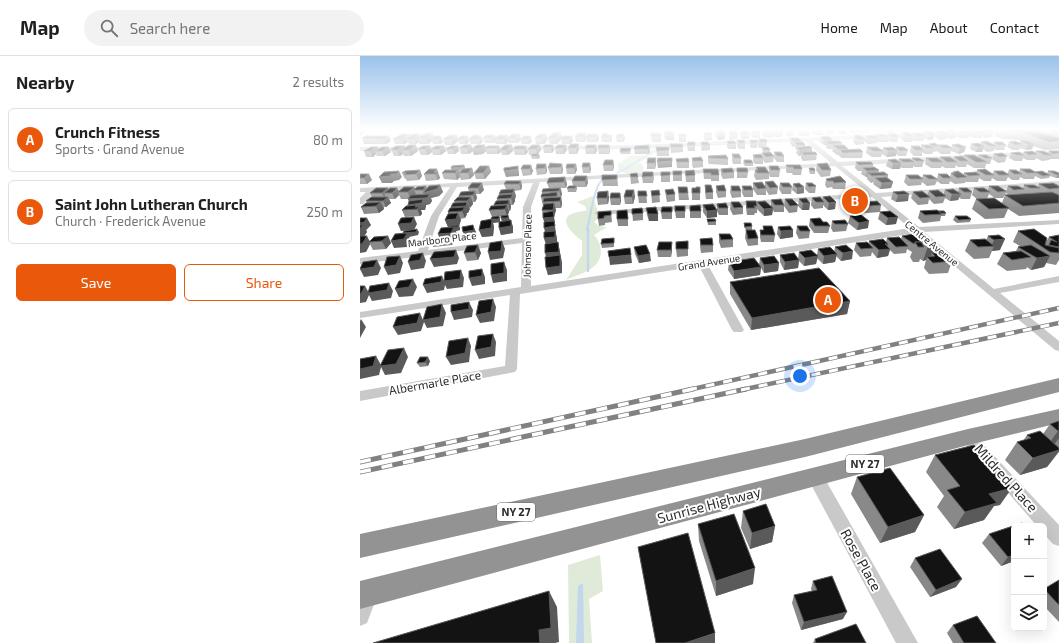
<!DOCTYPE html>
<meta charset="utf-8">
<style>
body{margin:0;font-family:"Exo 2",sans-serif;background:#f2f2f2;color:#202124}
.controls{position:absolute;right:12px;bottom:12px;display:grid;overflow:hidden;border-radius:6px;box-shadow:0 4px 16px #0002}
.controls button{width:36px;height:36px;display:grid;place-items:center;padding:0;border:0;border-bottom:1px solid #e0e0e0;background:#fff;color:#202124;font:20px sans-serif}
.you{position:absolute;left:440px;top:320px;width:14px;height:14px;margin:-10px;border:3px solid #fff;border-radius:50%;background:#1a73e8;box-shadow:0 0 0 6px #1a73e833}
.badge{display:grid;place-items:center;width:26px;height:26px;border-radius:50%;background:#ea580c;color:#fff;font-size:13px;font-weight:700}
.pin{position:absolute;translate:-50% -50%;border:2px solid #fff;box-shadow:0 1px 4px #0006}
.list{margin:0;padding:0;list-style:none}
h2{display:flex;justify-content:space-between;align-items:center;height:52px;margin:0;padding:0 16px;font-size:17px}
h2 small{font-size:13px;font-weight:400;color:#757577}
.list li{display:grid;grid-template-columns:26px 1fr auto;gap:12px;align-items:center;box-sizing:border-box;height:64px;margin:0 8px 8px;padding:0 8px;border:1px solid #e0e0e0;border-radius:6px}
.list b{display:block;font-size:15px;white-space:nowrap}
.list p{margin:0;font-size:13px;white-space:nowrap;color:#757577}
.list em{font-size:13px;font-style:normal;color:#757577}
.actions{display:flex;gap:8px;padding:12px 16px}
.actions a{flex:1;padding:9px 0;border:1px solid #ea580c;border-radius:6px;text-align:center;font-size:14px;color:#ea580c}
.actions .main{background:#ea580c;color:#fff}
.icon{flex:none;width:22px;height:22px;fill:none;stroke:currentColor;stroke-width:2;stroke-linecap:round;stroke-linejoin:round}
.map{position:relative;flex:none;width:699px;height:587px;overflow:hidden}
header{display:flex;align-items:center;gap:24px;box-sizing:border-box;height:56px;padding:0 20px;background:#fff;border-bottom:1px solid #e0e0e0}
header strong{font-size:19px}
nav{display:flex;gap:22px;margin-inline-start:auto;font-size:14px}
.search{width:280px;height:36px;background:#f2f2f2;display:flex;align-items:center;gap:10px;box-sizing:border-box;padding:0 14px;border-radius:22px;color:#757577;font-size:15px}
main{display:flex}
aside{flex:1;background:#fff}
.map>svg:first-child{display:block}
.green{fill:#dfebd8}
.water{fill:#c2d6ec}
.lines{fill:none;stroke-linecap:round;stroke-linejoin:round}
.stream-far2{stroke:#c2d6ec;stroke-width:1.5}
.stream-far1{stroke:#c2d6ec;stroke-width:2}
.stream{stroke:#c2d6ec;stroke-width:2.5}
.minor{fill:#c9c9c9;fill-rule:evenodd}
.major{fill:#a4a4a4;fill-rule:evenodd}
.highway{fill:#939393;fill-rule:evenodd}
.rail-far1-casing{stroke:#818181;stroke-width:4.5}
.rail-casing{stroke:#818181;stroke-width:5}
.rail-far1{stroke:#fff;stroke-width:3;stroke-dasharray:9;stroke-linecap:butt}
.rail{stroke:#fff;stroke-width:3.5;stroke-dasharray:11;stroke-linecap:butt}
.wall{fill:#898989;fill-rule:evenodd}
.shaded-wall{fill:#5a5a5a}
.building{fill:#131313;stroke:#5a5a5a}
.labels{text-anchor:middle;stroke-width:4;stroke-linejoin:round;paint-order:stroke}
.far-street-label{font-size:10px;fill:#2c2c2c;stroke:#fff}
.shield{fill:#fff;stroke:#6b6b6b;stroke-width:1}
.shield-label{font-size:11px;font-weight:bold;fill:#2c2c2c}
.street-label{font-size:12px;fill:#2c2c2c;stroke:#fff}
.near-street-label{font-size:14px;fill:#2c2c2c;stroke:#fff}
</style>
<header>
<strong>Map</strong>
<div class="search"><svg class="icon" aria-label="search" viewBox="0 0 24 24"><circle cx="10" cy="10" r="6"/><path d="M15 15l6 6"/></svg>Search here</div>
<nav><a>Home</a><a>Map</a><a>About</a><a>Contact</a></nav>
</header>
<main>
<aside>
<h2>Nearby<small>2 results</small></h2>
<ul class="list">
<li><span class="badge">A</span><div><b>Crunch Fitness</b><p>Sports · Grand Avenue</p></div><em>80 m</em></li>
<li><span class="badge">B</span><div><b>Saint John Lutheran Church</b><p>Church · Frederick Avenue</p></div><em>250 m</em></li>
</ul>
<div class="actions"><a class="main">Save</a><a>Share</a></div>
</aside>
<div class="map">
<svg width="699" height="587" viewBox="0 0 699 587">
<rect width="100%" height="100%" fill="#fff"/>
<g class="green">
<path d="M298,91L296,97L288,100L297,103H285L280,106L284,112L281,117L267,118L258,114V108L270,100L288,99L292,94Z"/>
<path d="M233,140L237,153L242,159L234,166L239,170L247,171L234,179C243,188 244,204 232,212C225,217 215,220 206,224L222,199V185C213,178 196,163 214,157C219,155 223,156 227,154L225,150L217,146Z"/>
<path d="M240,499L243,535L229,543L232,587H209L208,509Z"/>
</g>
<path class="water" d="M223,527L224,587H216L218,530Z"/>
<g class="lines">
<path class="stream-far2" d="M257,117C271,111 282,101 296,94"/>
<path class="stream-far1" d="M227,174C230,163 234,130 242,124"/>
<path class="stream" d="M228,173V215"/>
<g class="minor">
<path d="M629,73L653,74L650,76L452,85L478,106L699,94V98L482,110L516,137L699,125V129L521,141L559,171L699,164V168L564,176L634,233L699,220V226L640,237L699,285V295L695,294L555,177L348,209L384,274L382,276H374L372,274L339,210L160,238L157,313L155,316L0,345V335L145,310L150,239L0,262V256L161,231L162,187L0,208V202L58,195L71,160L90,131L15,135L3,148H0V142L6,136H0V132L471,107L445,85L279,93L0,95V91L279,89ZM475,110L508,137L238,155L234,157L238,159L512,141L550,172L171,230V151L180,126ZM173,127L163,151L162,182L68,194L79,160L97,131Z"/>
<path d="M608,375L613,377L699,469V490L693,488L684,478V470H677L603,385L601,381L603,377Z"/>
<path d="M455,414L461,416L558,587H536L447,421L449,416Z"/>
<path d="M8,528L15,531L18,538L7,567L0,570V534L1,531Z"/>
</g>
<path class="major" d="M2,73H10L0,80V75Z"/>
<g class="highway">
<path d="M699,322V336L445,401L0,502V478L445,383Z"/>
<path d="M699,353V367L608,389L0,553V525L608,373Z"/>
</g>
<g class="rail-far1-casing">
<g id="rail-far1">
<path d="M328,334L699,252"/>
<path d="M381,334L699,267"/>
</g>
</g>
<g class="rail-casing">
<g id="rail">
<path d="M0,406L333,333"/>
<path d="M0,416L386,333"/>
</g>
</g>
<use href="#rail-far1" class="rail-far1"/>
<use href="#rail" class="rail"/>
</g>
<g class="wall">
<path d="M304,73H312V75L314,78V84H306L304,81Z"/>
<path d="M402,73L413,76V74L423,76L422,81H414L413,79L412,82L404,81L402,78Z"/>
<path d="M425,73H433L434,75L433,80L428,81L425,77Z"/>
<path d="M439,73H449L450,74L449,80H440L438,78Z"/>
<path d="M452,73H463V79H453L451,77Z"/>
<path d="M466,73H475L474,78H467L466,76Z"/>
<path d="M475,73H487L486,78H480L475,75Z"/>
<path d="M487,73H510V77H501L499,76L498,77H491Z"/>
<path d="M510,73H522L521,76H514Z"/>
<path d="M523,73H543L542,76H536L534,74L533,76H527L523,74Z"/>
<path d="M544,73H554L553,75H547Z"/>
<path d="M620,73L634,76L632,81L625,82L622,80V82H615L609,80L608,82H600L596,80L598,75L609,76L610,74L620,75Z"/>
<path d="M635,73H699V93L685,94L673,90L672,93L666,94L660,92L659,94H653L647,91L649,86L660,87L661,85L658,84L643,83L635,80L636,78L634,77Z"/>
<path d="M391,74L400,77V82H393L391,80Z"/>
<path d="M355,75L365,78V83L358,84L355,80Z"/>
<path d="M369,75L378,78L377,83L370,84L369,81Z"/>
<path d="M380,75L390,77L389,83H382L380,80Z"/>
<path d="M576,75L586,77L587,75L597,77L595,82L590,83L587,81L586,83L580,84L575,81Z"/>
<path d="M201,76L202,81L212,80L213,85L210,88H202L201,83L197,88H190L188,82Z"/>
<path d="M542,76L551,79L552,77L563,78V76L575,78L573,83L568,84L564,82L563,85H554L552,84V86H545L540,82Z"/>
<path d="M71,77L72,78H73L74,81L83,86L80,88H73L72,85L68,88H59V86L56,88H49L48,86L44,88H35L33,83L50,78L51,80L60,78L61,80Z"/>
<path d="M226,77V80L238,78L239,83L237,86H227L226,83L224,86H216L215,81Z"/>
<path d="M248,77V79H252V84L251,86H242L241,81Z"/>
<path d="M291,77L301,80V86H292Z"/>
<path d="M344,77L352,79V84L345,85L344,82Z"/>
<path d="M528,77L539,80L537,86H531L529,84L528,86H519L518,85L517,87L508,88L504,85V88L496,89L493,86L494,80V79L505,83L506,80H515L516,78L528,80Z"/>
<path d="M179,78L188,83L184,88H176L175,82Z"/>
<path d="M264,78L265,83L263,86H257L256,81Z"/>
<rect x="319" y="78" width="7" height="8"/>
<path d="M29,80L31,85L26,88H4L2,82Z"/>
<path d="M101,80L109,86L106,88H100L98,85L93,89H85L83,83L99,82Z"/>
<path d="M121,80L123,85L120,88H111L109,83Z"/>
<path d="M164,80L172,85L169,88H162L161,84L157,87H149V85L145,88H136L135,86L134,87H125L123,82L149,81L161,82Z"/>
<path d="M461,81L472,85L482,87L481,89L488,93V94L503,96L502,102H482L479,100V99H477L472,95L473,93H468L466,91V89H464L460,86Z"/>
<path d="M430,82L441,85V86L445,89V91L452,92V96L457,98L456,104L443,105L441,102V99L439,100L436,97L437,94L435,92V90L433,91L430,87Z"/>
<path d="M399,83L407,86L406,91L410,94V96L414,100L413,106L405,107L403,104V108H395L393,105V99L402,100V97L403,96L402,94V92H399L398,89Z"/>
<path d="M377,84L385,87V93H379L377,90Z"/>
<path d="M390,84L398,86L397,92H391L390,90Z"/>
<path d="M367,85L376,87V93H369L367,91Z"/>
<path d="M335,86V95H328L327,89Z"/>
<path d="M341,86L350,89V94L342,95L341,92Z"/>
<path d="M621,86L633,88L634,86L646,89L644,94H636L634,93V95L627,96L623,93L622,96H616L610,93L611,88H620Z"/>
<path d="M219,88V93L217,98H209L208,92Z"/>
<path d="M310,88L323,91V96L311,97Z"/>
<path d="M569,88L592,92V89L606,91L604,96L599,98L591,95L590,98H581L577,95L573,96L572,98H565L562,96V100H554L550,96L551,90L561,91V89H569Z"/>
<path d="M111,89L113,95L109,98H101L100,92Z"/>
<path d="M152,89L153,95L148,99H142L141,96L138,98H127L126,95L123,98L114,99L112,93L126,92L128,90L140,93Z"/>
<path d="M180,89L181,94L178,98L180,101L178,103H172L171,100L172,99H169L168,93Z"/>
<path d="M193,89L194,94L192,97H184L183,91Z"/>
<path d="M206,89L207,94L204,98H196L195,92Z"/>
<path d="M236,89L237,95L235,98H226L225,92Z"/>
<path d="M249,89L250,95L249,98H239L238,92Z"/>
<path d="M289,89L290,95L289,98H275L274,93Z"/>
<path d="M45,90L46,92L58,95L51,100H44L43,98L40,100H34L31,93Z"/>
<path d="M70,90L71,93L84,90L86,95L81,99H73L72,96L68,99H61L58,93Z"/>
<path d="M98,90L99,95L95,98H88L86,93Z"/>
<path d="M166,90L168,96L165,99H155L153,93Z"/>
<path d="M18,91V93L31,96L25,100H17L16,98L13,101H6L4,95Z"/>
<path d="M296,91L309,94V100H297Z"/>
<path d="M507,91L522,94L523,92L536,93V91L548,94L546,100H539L536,98V100L527,101L522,98L521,101H512L506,97Z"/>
<path d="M271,95L270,98H261L260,96Z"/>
<path d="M676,95L688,97L689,95H699V103H690L689,104L682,105L676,102L675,104H667L663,102L662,105H655L649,102L651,97L663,98L664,96L675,97Z"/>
<path d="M414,96L424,100V106H417L414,102Z"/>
<path d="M372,98L381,102V108H373L372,104Z"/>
<path d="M634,98L647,100L645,106L638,107L632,103Z"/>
<path d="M604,99L618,101L619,99L632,102L630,108H626L625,112H614L607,108L606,111H598L596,109L595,112H585L582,110L581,112H571L565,108L566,102L579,103L580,101L593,103L594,101H603Z"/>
<path d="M348,100L368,103V109L349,108L348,106Z"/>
<path d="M296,102V108L295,113H287V107Z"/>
<path d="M332,102L343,105V111L333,112L332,108Z"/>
<path d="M552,102L564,105L562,111H555L553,110V112H542L540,111V113H532L526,110L528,104L539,105V103L552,104Z"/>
<path d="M316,103L329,106V112H317Z"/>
<path d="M253,104L254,110L253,115H244L243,109Z"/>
<path d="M384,104L393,107V110H385L383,107Z"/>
<path d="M496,106L513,108V111L518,116L528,119V122L533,126L531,132L520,133L513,128L514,126L511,127L507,123V121H506L501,118L502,115H498L495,112Z"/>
<path d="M230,107L231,113L230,117H223L222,111Z"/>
<path d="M186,108L187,114L186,118L177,119L176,113Z"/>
<path d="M202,108L203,114L202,118H190L188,112Z"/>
<path d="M216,108L217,114L215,118H207L206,112Z"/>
<path d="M457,108L471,114L470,120L461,121L456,114Z"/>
<path d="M104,109L105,112V113L112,112L114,119L110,123L101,124L100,121L97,124L84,123L82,117L92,114L91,112Z"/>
<path d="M171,109L173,115L171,119L163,120L161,113Z"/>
<path d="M426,109L442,113L441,119H433L432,117H427L426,115Z"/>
<path d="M129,110L131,116L125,123H116L114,117Z"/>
<path d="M409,110L420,114L419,121H410L409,118V123L396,124L394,120L395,114H396V111L409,116Z"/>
<path d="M377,112L388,116L387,122H377Z"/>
<path d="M449,112L455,115V118H450L449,115Z"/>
<path d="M77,113L80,122L78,124L66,125L64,118Z"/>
<path d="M343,113L359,119V125H351V123H344Z"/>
<path d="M361,113L374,116V122L363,123L361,119Z"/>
<path d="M660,113L687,118L688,115L699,117L696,122L690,120L689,122L681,123L675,120L674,123H664L660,121L659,124H652L648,121L646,125H637L632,122L631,125H624L619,122L618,126H606V125L605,127L595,128L590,125L589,128H581L577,125L575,129L567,130L562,126L561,129L548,130L544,126L546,119L562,122L563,119L577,123L578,118L590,121L591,117H592L593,116L604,119V117H616L617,114L632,118L634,115L647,118L649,114L659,116Z"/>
<path d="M60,114L62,120L59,124L47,125L46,123H45L42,117Z"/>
<path d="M322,115V125H313V119Z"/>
<path d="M325,115L335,119V126H326Z"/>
<path d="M293,116L294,122L293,127H283L282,121Z"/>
<path d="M310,116V126H301V120Z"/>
<path d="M277,117L279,127L271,128L270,118Z"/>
<path d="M0,118L12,124L7,128H0Z"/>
<path d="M257,119L258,130H243L242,124Z"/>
<path d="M227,120L228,127L226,131H217V133L216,136H208L207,132L213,130L212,125Z"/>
<path d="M205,121L207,128L206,132H201L202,138L201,141L202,148L201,152H195L196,154L194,161L195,168H194L196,178L197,186H198L202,207V217L188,219L186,212V187L184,182L186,176L182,154L183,150L181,141L182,137V136L189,132L187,127Z"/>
<path d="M466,123L486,126L485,133H473L472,131L467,132L465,129Z"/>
<path d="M161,125L162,131L161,134L154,135L156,140L155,143V145L153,149H151V151L150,155H149V156L148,159L153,171V177L141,179L139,172V166L133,167L134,171L133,180L122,181L119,174L131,164L132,161L129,154L134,150V149L137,145V143L139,139V138L146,133L144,128ZM139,160H141L142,165L140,166V163Z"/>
<path d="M405,126L418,131L417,138L409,139L406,134V139H397L393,133V127L405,130Z"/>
<path d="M112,127L124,134L120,138H116L117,142L115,146H113V148L109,152L108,157H106L107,158L105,162L100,163L101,164L99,170L100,172V174L96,175L97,178L92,189L73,191L72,187L79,183L88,171L85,164L88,158V156L95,147L94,145L99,141V140L109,136L108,132Z"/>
<path d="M420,127L432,131L431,138H422L419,133Z"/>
<path d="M439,127L444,137L437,138L432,134L433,128Z"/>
<path d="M446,127L456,130L455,137H449L445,133Z"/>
<path d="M679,128L699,130V138L698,139H699V157L659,160L648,153L644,162L625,163L612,153L616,143H617L612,139L614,132L628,134L629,130L646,135L648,130L663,132L664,129L678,131ZM646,137L648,138L645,139L642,147L627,143L629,138L635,142H643Z"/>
<path d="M80,129L83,136L79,140L71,142L72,145L70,148L66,149V150L65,154H61L62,158L60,160L45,161L42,154L48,149L49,145L48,143H49H41L39,139L35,143H29L31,147L26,151H24V153L19,157L4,158L1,151L7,146L6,145L12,141L10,137L29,133L37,132L39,135L54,131L55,133H67Z"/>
<path d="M345,129L353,136V143H346L345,136Z"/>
<path d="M356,130L366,135V141L358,142L356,136Z"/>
<path d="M371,130L381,135V141L372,142L370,136Z"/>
<path d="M382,130L393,134V141H384L382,137Z"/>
<path d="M318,131L328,137L329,144H319Z"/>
<path d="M340,131V144H332V132H336Z"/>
<path d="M599,132L612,136L610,143H601L599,141L598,144L590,145L585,142L583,147L574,148L569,143L568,148L558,149L551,142L553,136L567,139L569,135L583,139L585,134L598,136Z"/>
<path d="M274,134L275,141L273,148H265L264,141Z"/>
<path d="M299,134L300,146L292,147L291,135Z"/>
<path d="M305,134L315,138V145L307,146L306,141Z"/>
<path d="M248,135L249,142L248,148L238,149L237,142Z"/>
<path d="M286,135L287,147H279L278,140Z"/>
<path d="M533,136L548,145L536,146L531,143Z"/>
<path d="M260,137L261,144L260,149H251L250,142Z"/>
<path d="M470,140L475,153L468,154L463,149V152L454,153L451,149L452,142L462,144L463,141Z"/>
<path d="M483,140L502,146L521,149L520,156L493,158L481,147Z"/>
<path d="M425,143L438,149L437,156L429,157L424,150Z"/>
<path d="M439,143L450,147L449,154H442L438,150Z"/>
<path d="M411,144L424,149V156H414L413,154L412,159L404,160L397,153V157H395L394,159H387L386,152V145L397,148V146L411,150Z"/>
<path d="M371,146L383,151V158L373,159L370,153Z"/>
<path d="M357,148L368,152V159H359L357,155Z"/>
<path d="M343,149L357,154V161L347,162L343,156Z"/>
<path d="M325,150V162H316L315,155Z"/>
<path d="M330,150L341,155V162H330Z"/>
<path d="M312,151V163H302L301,156Z"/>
<path d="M286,152L298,165H289L287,159Z"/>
<path d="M272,153L283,157V164L273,165Z"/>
<path d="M251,155L252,166L245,167V169L239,170L238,163Z"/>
<path d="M560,155H578L586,157L585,160H581L580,165L563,167L558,162Z"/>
<path d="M520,156L536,168L526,169L518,163Z"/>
<path d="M490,160L508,172L497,174L488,167Z"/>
<path d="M595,160L611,163L610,166L597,167L593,164Z"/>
<path d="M268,161V170H258L257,163Z"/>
<path d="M0,162L11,169L6,174L7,176L4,180L10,185L28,180L31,187L26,193L13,194L10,188L6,196Z"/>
<path d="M347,163L356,165V169H348Z"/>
<path d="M450,163L463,166L470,170L468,177H454L449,170Z"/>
<path d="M472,165L488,168L486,175L473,176L471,172Z"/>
<path d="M384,167L392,170V174L398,182V189L388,190L385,182L386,174L384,171Z"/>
<path d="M403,170L415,179L414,186H401L400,181V174H403Z"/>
<path d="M437,170L450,175L449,182L439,183L436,177Z"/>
<path d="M418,171L433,181L420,183L417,178Z"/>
<path d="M658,175L686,186L689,181L699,179V204L696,209L686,207L684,211L671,214L667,211L666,213L647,215L637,208L643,197L656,195L658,191L660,190L653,186Z"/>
<path d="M359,178L373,183V191L361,192L359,186Z"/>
<path d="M639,179L640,194L632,195L629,202L614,203L605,195L610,184H626L628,180Z"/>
<path d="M542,180L563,186L574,197L592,205L588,217L569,218L564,212L566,204L563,205L560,203L559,206H553L550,201L552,196L547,193L546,197L534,198L530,194L528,200L517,202L512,196L511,200L500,201L494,194L496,187L508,188L509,185L526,186L527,182L541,183Z"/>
<path d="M340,183L353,189V196L341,197L340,190Z"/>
<path d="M328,185V200L317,201L316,193Z"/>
<path d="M254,186V191L242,192L241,188Z"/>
<path d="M107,190L121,197L118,204L107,205L104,197Z"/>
<path d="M274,191L291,205L279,207L275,198Z"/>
<path d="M475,191L492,203L481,205L476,200L475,206L463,208L457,202L456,208L444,210L439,205L438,212L424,214L420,206V199L438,203L439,196L457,199L458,193L474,196Z"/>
<path d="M312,193L311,201H298L297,194Z"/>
<path d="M400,202L419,207L418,215L404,217L401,212L400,219L374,223L368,214L369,206L399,209Z"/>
<path d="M370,226L490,245L487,258L391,274L370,238Z"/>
<path d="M70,305L68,310L60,311L57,307Z"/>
<path d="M699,365V396L687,411L660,419L645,404L657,386L663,385L667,379L683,378L690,368Z"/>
<path d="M575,399L640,449L634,450L624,464L594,473L577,451L584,440L566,416Z"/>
<path d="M497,421L564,459L555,476L520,487L491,438Z"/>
<path d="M383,455L415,470L412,486L390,493L381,472Z"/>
<path d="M338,468L393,528L356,540L339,485Z"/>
<path d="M654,470V505L641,510L622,487L629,478Z"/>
<path d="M555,502L596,531L570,541L550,511Z"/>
<path d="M699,524V566L684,550V533Z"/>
<path d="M453,525L483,563L441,574L432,547L434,539L452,535L451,533Z"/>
<path d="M593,569L636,587H593L587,577Z"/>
<path d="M455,583L506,587H453Z"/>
</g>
<g class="shaded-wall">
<path d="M480,73H487L486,78H480Z"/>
<path d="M528,73H534L533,76H527Z"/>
<rect x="559" y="73" width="6" height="2"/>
<path d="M201,76L202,82L197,88L196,82Z"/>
<path d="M71,77L72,78H73L75,83H71L72,85L68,88L66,82Z"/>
<path d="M226,77V83L224,86L223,81Z"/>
<path d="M50,78L52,83H46L48,86L44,88L42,83Z"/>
<path d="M60,78L62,82H57L59,86L56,88L54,83Z"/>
<path d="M160,78L161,83V84L157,87L156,82Z"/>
<path d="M186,78L188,83L184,88L182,82Z"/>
<path d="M238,78L239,83L237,86L236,81Z"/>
<path d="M264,78L265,83L263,86V81Z"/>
<path d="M314,78V84H306V79Z"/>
<path d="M358,78H365V83L358,84Z"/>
<path d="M575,78L573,83L568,84L570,79Z"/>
<path d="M97,79L99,83H98V85L93,89L91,83Z"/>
<path d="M119,79L120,81L121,80L123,85L120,88L117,80Z"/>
<path d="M135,79L136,83H134L135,86L134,87L132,82Z"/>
<path d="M148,79L149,85L145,88L144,83Z"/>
<path d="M252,79V84L251,86L250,81Z"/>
<path d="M29,80L31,85L26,88L24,83Z"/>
<path d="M81,80L83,86L80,88L78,83Z"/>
<path d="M108,80L109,86L106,88L104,83Z"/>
<path d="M171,80L172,85L169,88L168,83Z"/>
<path d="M212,80L213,85L210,88L209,83Z"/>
<path d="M472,83L471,88L466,85V89H464L465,84Z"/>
<path d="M219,88V93L217,98L216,92Z"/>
<path d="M668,88H674L672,93L666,94Z"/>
<path d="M56,89L58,95L51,100L49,94Z"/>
<path d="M111,89L113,95L109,98L107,92Z"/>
<path d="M125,89L126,95L123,98L114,99L112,93Z"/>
<path d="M152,89L153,95L148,99L146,94Z"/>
<path d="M180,89L181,94L177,99L176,93Z"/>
<path d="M193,89L194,94L192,97L191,91Z"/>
<path d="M206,89L207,94L204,98L203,92Z"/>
<path d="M236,89L237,95L235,98L234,92Z"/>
<path d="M249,89L250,95L249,98Z"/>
<path d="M289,89L290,95L289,98L288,93Z"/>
<path d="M45,90L47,94H42L43,98L40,100L37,94Z"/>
<path d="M70,90L72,96L68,99L65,93Z"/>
<path d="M84,90L86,95L81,99L79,93Z"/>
<path d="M98,90L99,95L95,98L93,93Z"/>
<path d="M139,90L141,96L138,98L137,92Z"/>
<path d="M166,90L168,96L165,99L164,93Z"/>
<path d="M624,90L622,96H616L618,91Z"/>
<path d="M18,91L19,95H15L16,98L13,101L10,95Z"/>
<path d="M29,91L31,96L25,100L22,95Z"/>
<path d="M606,91L604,96L599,98L600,92Z"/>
<path d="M452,92V98L442,96L441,99L439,100L440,94Z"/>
<path d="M537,94L536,100L527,101L528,95Z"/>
<path d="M179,98L180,101L178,103L177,100Z"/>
<path d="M296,102V108L295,113V107Z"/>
<path d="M312,102V111L298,112L297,106Z"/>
<path d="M253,104L254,110L253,115Z"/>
<path d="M230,107L231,113L230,117L229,111Z"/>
<path d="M533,107H541L540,113H532Z"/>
<path d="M186,108L187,114L186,118L185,112Z"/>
<path d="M202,108L203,114L202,118L201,111Z"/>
<path d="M216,108L217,114L215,118L214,112Z"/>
<path d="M104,109L105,112L104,114H99L100,121L97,124L95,117L92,115L91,112Z"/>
<path d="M171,109L173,115L171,119L170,113Z"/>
<path d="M129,110L131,116L125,123L123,117Z"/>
<path d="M158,110L159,117V120L146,121L144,115Z"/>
<path d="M112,112L114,119L110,123L108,117Z"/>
<path d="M77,113L80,122L78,124L74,116Z"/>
<path d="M60,114L62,120L59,124L56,118Z"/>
<path d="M519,114L517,120L508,117L507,121H506L507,115Z"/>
<path d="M39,115L42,121L39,124L34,125L32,127H22L19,121L31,118Z"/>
<path d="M9,118L12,124L7,128L4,122Z"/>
<path d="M697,119H699V122H696Z"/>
<path d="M227,120L228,127L226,131L225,125Z"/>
<path d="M205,121L207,128L206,132L204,126Z"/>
<path d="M161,125L162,131L161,134L159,128Z"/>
<path d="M533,126L531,132L520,133L522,127Z"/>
<path d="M122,127L124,134L120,138L118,132Z"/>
<path d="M80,129L83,136L79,140L71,142L72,145L70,148L66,149V150L65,154H61L62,158L60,160L57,153L50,154L48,149L50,148L48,143L66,142L63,134L66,130L68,136Z"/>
<path d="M54,131L56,134H54L56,138L50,143L48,136Z"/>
<path d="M444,131V137L437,138V132Z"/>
<path d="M28,132L30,137H24L26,142L28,141L31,147L26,151L23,145L25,143L22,137Z"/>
<path d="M37,132L39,136H38L39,139L35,143L32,137Z"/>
<path d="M200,132L202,138L201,141L199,135Z"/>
<path d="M154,133L156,140L155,143V145L153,149L151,142L153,138V137Z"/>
<path d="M274,134L275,141L273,148L272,141Z"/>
<path d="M115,135L117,142L115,146L113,139Z"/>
<path d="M248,135L249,142L248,148L247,142Z"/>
<path d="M260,137L261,144L260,149Z"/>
<path d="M549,138L548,145L536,146L538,139Z"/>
<path d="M592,138H601L598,144L590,145Z"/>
<path d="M111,141L113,148L110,152L107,145Z"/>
<path d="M201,141L202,148L201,152L200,145Z"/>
<path d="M149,144L151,151L150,155L148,148Z"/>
<path d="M21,146L24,153L19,157L16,150Z"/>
<path d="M107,146L110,153L108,157H106L107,158L105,162L102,155L93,156L91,151Z"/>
<path d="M476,146L475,153L468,154L469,147Z"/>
<path d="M194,147L196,154L194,161L193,154Z"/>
<path d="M443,147H450L449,154H442Z"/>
<path d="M147,149L149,156L147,160L145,153Z"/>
<path d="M413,152L412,159L404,160V153Z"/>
<path d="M357,154V161L347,162V155Z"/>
<path d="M193,155L195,168L185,169L183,162Z"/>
<path d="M98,157L101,164L99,170L100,172V174L96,175L97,178L92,189L90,185H91L81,186L78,178L91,177L92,176H91L89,172H93L94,171H98V170L88,171L85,164L96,163Z"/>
<path d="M288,158H298V165H289Z"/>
<path d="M148,159L149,163V165L142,166L141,162Z"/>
<path d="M139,160L140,163V166L133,167L134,171L133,180L122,181L119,174L131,163Z"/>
<path d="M54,161L57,168L54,174L41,175L38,168Z"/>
<path d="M538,161L536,168L526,169L528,162Z"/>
<path d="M7,162L11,169L6,174L7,176L3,182H0V167Z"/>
<path d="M151,164L153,171V177L141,179L139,172Z"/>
<path d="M509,165L508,172L497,174L499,167Z"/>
<path d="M113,169L116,176L117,182L106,183L103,176Z"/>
<path d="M195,170L196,178L197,182V188L186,189L184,182L186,179L184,172Z"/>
<path d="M57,173L59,176L58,179L49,181L51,184L47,191L34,192L31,185L43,177Z"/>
<path d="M433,174V181L420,183L421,175Z"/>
<path d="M7,180L10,186H9L10,188L6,196L0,197V188Z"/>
<path d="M28,180L31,187L26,193L22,185Z"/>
<path d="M645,183L640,194L632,195L634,190L631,191L634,184Z"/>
<path d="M142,185L145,193L143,202L130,204L128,196Z"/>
<path d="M198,186L202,207V217L188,219L186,212L187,205L185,197Z"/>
<path d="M312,186V193L311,201V194Z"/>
<path d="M525,188H528L527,193H530L528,200L517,202L519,194Z"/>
<path d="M577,188L573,198L572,197L570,203L567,201L566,204L563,205L568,190Z"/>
<path d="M118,189L121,197L118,204L115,196Z"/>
<path d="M96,194L99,202L97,208L74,211L70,203Z"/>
<path d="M493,195L492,203L481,205L483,197Z"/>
<path d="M63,197L66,205L64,212L51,214L48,206Z"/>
<path d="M290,198L291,205L279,207L278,200Z"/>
<path d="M477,198L475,206L463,208L464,200Z"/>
<path d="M271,199L272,207L250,209L249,201Z"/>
<path d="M40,200L43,207L40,217L28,219L24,211Z"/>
<path d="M458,200L456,208L444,210L445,202Z"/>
<path d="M690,200L684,211L671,214L677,202Z"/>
<path d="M17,204L21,212L18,219L4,221L0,213Z"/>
<path d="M439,204L438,212L424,214L425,206Z"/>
<path d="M144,206L147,214V225L133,227L131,219Z"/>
<path d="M419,207L418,215L404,217V209Z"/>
<path d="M401,211L400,219L374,223V215Z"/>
<path d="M122,213L125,221V228L112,230L109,222Z"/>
<path d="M101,214L104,222L103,231L87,233L85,229L84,234L67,237L63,229L82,220L84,225Z"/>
<path d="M53,223L57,231L53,240L39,241L35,233Z"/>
<path d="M29,227L33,235L31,242L12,245L9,239L6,246L0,247V238L5,230L9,237Z"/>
<path d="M133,243L136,251L134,265L120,267L116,259Z"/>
<path d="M490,245L487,258L391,274L392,262Z"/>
<path d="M109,246L113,254L112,261L94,264L91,256Z"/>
<path d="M82,248L86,257L83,270L67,272L64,266L61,275L38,279L33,271L60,257L63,264Z"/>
<path d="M1,263L6,271L0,282V265Z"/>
<path d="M133,278L136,286L135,300L119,303L115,294Z"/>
<path d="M108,282L111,290L109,306L91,309L86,301Z"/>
<path d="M44,292L48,301L41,317L25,319L21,311L19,319L0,323V313L16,300L21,309Z"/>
<path d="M68,301L70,305L68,310L65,306Z"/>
<path d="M698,375H699V382L693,390L685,393Z"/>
<path d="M699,394V395L687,411L660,419L673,402Z"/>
<path d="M652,432L640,449L634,450L624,464L594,473L605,456L629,438Z"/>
<path d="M564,459L555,476L520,487L528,471Z"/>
<path d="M415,470L412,486L390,493L392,477Z"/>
<path d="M654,499V505L641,510L648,501Z"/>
<path d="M395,512L393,528L356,540V525Z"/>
<path d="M602,523L596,531L570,541L576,534Z"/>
<path d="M189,535L197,551L199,586L195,587H180L179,574Z"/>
<path d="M487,556L483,563L441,574L444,566Z"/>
<path d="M355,577V587H325Z"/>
</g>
<g class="building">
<path d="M403,73H411L413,76L404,75Z"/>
<path d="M421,73L423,76H415L413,74Z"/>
<path d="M427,73H433L434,75H428Z"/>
<path d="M440,73H449L450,74L441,75Z"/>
<path d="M617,73L623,77H616L610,74Z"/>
<path d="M621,73H628L634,76H627Z"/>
<path d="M641,73H669L699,82V85L689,86L661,76L646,75Z"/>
<path d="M688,73H699V74L692,75Z"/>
<path d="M363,74L365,78H358L355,75Z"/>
<path d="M387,74L390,77L382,78L380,75Z"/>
<path d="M391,74H398L400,77H393Z"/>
<path d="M592,74L597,77H592L587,75Z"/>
<path d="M304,75H312L314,78L306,79Z"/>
<path d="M369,75H376L378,78H371Z"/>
<path d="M569,75L575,78L570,79L563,76Z"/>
<path d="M576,75H582L588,78H582Z"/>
<path d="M598,75H607L610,76L602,77Z"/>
<path d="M194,76H201L196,82H188Z"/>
<path d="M351,76L352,79H345L344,77Z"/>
<path d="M542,76H548L553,80H547Z"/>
<path d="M67,77H71L70,78H73L66,82H57Z"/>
<path d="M218,77H226L223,81H215Z"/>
<path d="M243,77H248L247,79H252L250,81H241Z"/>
<path d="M291,77H300L301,80H291Z"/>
<path d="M528,77H534L539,80L533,81Z"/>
<path d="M552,77H561L565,80H556Z"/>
<path d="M42,78H50L42,83H33Z"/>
<path d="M53,78H60L54,83H46Z"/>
<path d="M152,78H160L156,82H148Z"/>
<path d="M179,78H186L182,82H175Z"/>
<path d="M228,78H238L236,81H226Z"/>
<path d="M258,78H264L263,81H256Z"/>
<rect x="319" y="78" width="7" height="2"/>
<path d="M516,78H522L529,80L521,81Z"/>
<path d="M90,79H97L91,83H83Z"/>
<path d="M114,79H119L117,80H121L118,83H109Z"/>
<path d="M126,79H135L132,82H123Z"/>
<path d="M139,79H148L144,83H134Z"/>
<path d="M494,79H500L505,83H497L494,80H496Z"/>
<path d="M514,79L518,82H509L506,80Z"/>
<path d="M6,80H29L24,83L2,82Z"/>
<path d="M75,80H81L78,83H71Z"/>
<path d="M101,80H108L104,83H98Z"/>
<path d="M164,80H171L168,83H161Z"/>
<path d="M203,80H212L209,83H201Z"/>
<path d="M468,80L472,83L465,84L461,81Z"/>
<path d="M430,82H438L441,85H433Z"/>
<path d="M399,83H406L407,86H400Z"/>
<path d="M377,84H384L385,87H379Z"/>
<path d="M390,84H397L398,86L391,87Z"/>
<path d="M367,85H374L376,87L369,88Z"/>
<path d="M466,85H479L482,87L468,88Z"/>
<path d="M627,85L636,90H630L621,86Z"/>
<path d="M655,85L662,88L656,89L649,86Z"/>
<path d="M660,85H666L674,88H668Z"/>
<path d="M328,86H335V89H327Z"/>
<path d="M341,86H348L350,89H342Z"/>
<path d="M435,86H443L445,89H437Z"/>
<path d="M634,86H642L646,89H638Z"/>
<path d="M575,87L579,90H573L569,88Z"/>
<path d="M618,87L624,90L618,91L611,88Z"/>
<path d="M211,88H219L216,92H208Z"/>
<path d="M310,88H322L323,91H311Z"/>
<path d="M598,88L606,91L600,92L592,89Z"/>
<path d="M49,89H56L49,94H42Z"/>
<path d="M104,89H111L107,92H100Z"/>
<path d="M117,89H125L121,92L112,93Z"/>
<path d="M145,89H152L146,94H140Z"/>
<path d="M172,89H180L176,93H168Z"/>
<path d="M185,89H193L191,91H183Z"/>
<path d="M198,89H206L203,92H195Z"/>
<path d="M227,89H236L234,92H225Z"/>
<path d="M239,89H249V92H238Z"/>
<path d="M289,89L288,93H274L275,90Z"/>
<path d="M473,89H484L488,93H478Z"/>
<path d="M561,89H568L574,92H567Z"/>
<path d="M578,89H587L592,92H583Z"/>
<path d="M36,90H45L37,94H31L34,93H31Z"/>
<path d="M63,90H70L65,93H58Z"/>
<path d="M76,90H84L79,93H71Z"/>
<path d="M91,90H98L93,93H86Z"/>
<path d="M128,90H139L137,92H125Z"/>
<path d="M156,90H166L164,93H153Z"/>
<path d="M449,90L452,92L440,94L437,92Z"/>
<path d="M551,90H559L563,94H555Z"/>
<path d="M11,91H18L10,95H4Z"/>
<path d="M22,91H29L22,95H15Z"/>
<path d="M296,91H309V94L297,95Z"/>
<path d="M408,91L410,94H404L402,92Z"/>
<path d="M507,91H517L523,95H513Z"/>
<path d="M532,91L537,94L528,95L523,92Z"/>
<path d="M536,91H543L548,94L540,95Z"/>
<path d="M261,92H271L270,95L260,96Z"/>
<path d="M500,93L503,96L483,97L480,94Z"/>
<path d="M672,95L677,98L669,99L664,96Z"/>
<path d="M676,95H683L692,99H685Z"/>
<path d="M689,95H699V97L693,98Z"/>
<path d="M410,96L414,100L406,101L402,97Z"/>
<path d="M414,96H421L424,100H417Z"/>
<path d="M442,96H455L457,98L444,99Z"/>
<path d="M659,96L664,99H657L651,97Z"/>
<path d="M642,97L647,100L640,101L634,98Z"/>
<path d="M173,98H179L177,100H171Z"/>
<path d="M372,98H379L381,102H374Z"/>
<path d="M401,98L403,102H395L393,99Z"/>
<path d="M366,99L368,103L349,102L348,100Z"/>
<path d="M604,99H614L627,106H616Z"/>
<path d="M619,99H626L632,102H625Z"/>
<path d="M602,100L608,105H600L594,101Z"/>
<path d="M341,101L343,105H333L332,102Z"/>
<path d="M580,101H590L597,106H587Z"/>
<path d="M288,102H296L295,107H287Z"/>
<path d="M298,102H312V105L297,106Z"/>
<path d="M328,102L329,106H317L316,103Z"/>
<path d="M552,102H559L564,105H556Z"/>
<path d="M566,102H577L583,106H572Z"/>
<path d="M535,103L541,107H533L528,104Z"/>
<path d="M539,103H550L554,106H543Z"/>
<path d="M245,104H253V109H243Z"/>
<path d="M384,104H391L393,107H385Z"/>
<path d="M496,106H511L513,108L499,109Z"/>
<path d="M190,107L202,108L201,111L188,112Z"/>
<path d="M223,107H230L229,111H222Z"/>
<path d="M467,107L471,114H462L457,108Z"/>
<path d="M177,108H186L185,112L176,113Z"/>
<path d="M207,108H216L214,112H206Z"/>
<path d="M104,109L103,111L91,112L92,110Z"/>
<path d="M163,109H171L170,113H161Z"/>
<path d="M426,109H440L442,113H434L433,111H428Z"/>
<path d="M120,110H129L123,117H114Z"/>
<path d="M158,110V113L144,115V112Z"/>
<path d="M409,110H418L420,114H411Z"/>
<path d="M396,111H405L409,117H397L395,114H398Z"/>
<path d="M514,111L519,114L507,115L503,112Z"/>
<path d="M112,112L108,117H99L103,113Z"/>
<path d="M372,112L374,116L363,117L361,113Z"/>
<path d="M377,112H387L388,116H377Z"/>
<path d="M449,112H454L455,115L450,114Z"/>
<path d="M69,113H77L74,116H78L76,118H64Z"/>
<path d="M343,113H358L359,119H351V117H344Z"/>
<path d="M625,113L634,119H626L617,114Z"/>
<path d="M660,113H670L677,117H667Z"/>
<path d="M60,114L56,118L44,119L46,117H42L45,115Z"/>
<path d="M85,114H98L95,117H82Z"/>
<path d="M334,114L335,119L326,120L325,115Z"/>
<path d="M649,114H656L662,118H654Z"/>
<path d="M39,115L37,118H31L30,120L19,121L24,116Z"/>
<path d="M313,115H322L321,119H313Z"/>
<path d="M598,115L607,121L597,122L591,117H595L593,116Z"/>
<path d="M634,115H643L649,119H639Z"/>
<path d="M682,115L690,119L683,120L675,116Z"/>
<path d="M688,115H694L699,117V119H697Z"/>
<path d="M283,116H293V120L282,121Z"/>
<path d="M301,116H310V119L301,120Z"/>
<path d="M524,116L528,119L512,120L508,117Z"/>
<path d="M616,116L620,119L609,120L604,117Z"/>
<path d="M277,117L278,121H271L270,118Z"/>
<path d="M0,118H9L4,122H0Z"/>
<path d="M578,118H587L591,122H583Z"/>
<path d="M242,119H257V123L242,124Z"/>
<path d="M546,119H558L563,123H550Z"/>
<path d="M563,119H571L577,123H569Z"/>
<path d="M215,120H227L225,125H212Z"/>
<path d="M480,120L486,126L474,127L473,125H468L466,123Z"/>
<path d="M205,121L204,126L187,127L189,122Z"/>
<path d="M526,121L533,126L522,127L515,122Z"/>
<path d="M146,125H161L159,128H144Z"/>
<path d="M413,125L418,131L410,132L405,126Z"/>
<path d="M402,126L406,132L398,133L393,127Z"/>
<path d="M112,127H122L118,132H108Z"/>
<path d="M420,127H429L432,131H423Z"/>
<path d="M439,127L444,131L437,132L433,128Z"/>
<path d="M446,127H452L456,130L449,131Z"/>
<path d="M693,127L699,130V132L689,133L679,128Z"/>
<path d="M80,129L77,133L63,137L69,130Z"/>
<path d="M345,129H351L353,136L346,137Z"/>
<path d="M364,129L366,135H358L356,130Z"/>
<path d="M664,129H674L680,132H670Z"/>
<path d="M66,130L63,134H54L57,131Z"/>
<path d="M209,130H216L215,132H207Z"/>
<path d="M371,130H379L381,135H372Z"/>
<path d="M382,130H391L393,134H384Z"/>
<path d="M629,130H638L646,135L638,136Z"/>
<path d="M648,130H658L664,133L654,134Z"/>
<path d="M44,131H54L48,136H38Z"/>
<path d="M318,131H327L328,137H319Z"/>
<path d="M336,131H340V137H332V132H336Z"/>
<path d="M16,132H28L22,137H10Z"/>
<path d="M30,132H37L32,137H24Z"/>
<path d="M200,132L199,135L182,136L183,133Z"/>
<path d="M599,132H607L612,136H604Z"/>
<path d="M614,132H624L630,136H620Z"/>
<path d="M154,133L153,137L139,138L141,134Z"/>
<path d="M313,133L315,138L307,139L305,134Z"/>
<path d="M593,133L601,138H592L585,134Z"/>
<path d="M266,134H274L272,141H264Z"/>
<path d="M299,134L300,139L292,140L291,135Z"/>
<path d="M578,134L586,140L576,141L569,135Z"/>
<path d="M115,135L113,139L99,140L101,136Z"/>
<path d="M248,135L247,142H237L238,136Z"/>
<path d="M278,135H286L287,140H278Z"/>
<path d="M544,135L549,138L538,139L533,136Z"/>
<path d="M562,135L570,141L560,142L553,136Z"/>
<path d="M197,136V140L181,141L182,138Z"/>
<path d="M692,136L699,139V147L663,150L645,139Z"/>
<path d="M251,137H260V142H250Z"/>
<path d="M70,138L67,142L48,143L51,139Z"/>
<path d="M153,138L151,142L137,143L139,139Z"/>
<path d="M494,139L502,146L517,145L521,149L495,151L483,140Z"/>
<path d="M470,140L476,146L469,147L463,141Z"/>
<path d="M11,141H28L23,145H6Z"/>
<path d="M98,141H111L107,145H94Z"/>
<path d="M201,141L200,145L183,146L184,142Z"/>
<path d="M460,141L464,146H456L452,142Z"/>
<path d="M446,142L450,147H443L439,143Z"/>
<path d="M634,142L649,152L629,153L616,143Z"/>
<path d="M63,143L62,147L48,149L49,145Z"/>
<path d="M421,143L424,149H415L411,144Z"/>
<path d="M425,143H432L438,149L430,150Z"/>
<path d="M149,144L148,148L134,149L136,145Z"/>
<path d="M386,145H396L397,150H394L395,152H387Z"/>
<path d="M405,145L413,152L404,153L397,146Z"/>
<path d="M21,146L16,150L1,151L6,147Z"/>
<path d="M107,146L106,150L91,151L93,147Z"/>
<path d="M371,146H379L383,151L374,152Z"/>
<path d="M194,147L193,154H182L184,148Z"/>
<path d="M366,147L368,152H359L357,148Z"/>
<path d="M353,148L357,154L347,155L343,149Z"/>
<path d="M57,149L55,151H59L57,153L42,154L46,150Z"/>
<path d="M147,149L145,153L129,154L131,150Z"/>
<path d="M340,149L341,155H330V150Z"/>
<rect x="315" y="150" width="10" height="5"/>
<path d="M105,151L102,155L88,156L90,152Z"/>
<path d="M296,151L298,158H288L286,152Z"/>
<path d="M302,151H312V156H301Z"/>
<path d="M282,152L283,157L272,158V153Z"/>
<path d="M267,154L268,163H257V155Z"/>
<path d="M577,154L582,158L565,159L560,155Z"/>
<path d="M193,155L194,161L183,162V157Z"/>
<path d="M251,155V159L244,160V162L238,163V156Z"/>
<path d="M530,155L538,161L528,162L520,156Z"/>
<path d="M578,155H584L586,157H581Z"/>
<path d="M98,157L96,163L85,164L88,158Z"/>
<path d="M500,158L509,165L499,167L490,160Z"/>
<path d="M148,159V162H141V160Z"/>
<path d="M139,160V163H131L132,161Z"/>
<path d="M595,160H607L611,163L599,164Z"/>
<path d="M54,161L51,167L38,168L41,162Z"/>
<path d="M0,162H7L4,166L0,167Z"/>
<path d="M460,162L463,166H467L470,170H455L450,163Z"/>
<path d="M132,163L131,172L119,174L121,165Z"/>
<path d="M347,163H355L356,165L348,166Z"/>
<path d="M151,164V170L139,172V166Z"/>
<path d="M485,164L488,168H475L472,165Z"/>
<path d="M194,165L195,170L184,172V166Z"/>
<path d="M384,167H391L392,170L385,171Z"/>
<path d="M0,169H3L0,173Z"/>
<path d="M99,169L98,171H90V170Z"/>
<path d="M113,169L114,174L103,176L102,171Z"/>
<path d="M403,170H412L415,179H401L400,174H404Z"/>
<path d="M430,170L433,174L421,175L418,171Z"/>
<path d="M437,170H447L450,175H440Z"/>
<path d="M94,171L91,177L78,178L81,172Z"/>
<path d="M57,173L56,176L43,177L44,175Z"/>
<path d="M674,173L687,182L685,189L699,192V197L690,196L658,175Z"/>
<path d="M386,174H395L398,182L388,183Z"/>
<path d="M195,175V181L184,182V176Z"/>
<path d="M47,177L44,183L31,185L35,178Z"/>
<path d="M359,178H370L373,183L361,184Z"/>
<path d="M553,178L563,186H562V187L561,186H555L554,188L542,180Z"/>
<path d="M639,179L645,183L634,184L628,180Z"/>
<path d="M699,179V191L689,189L691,184L697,186L689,181Z"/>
<path d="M0,180H7L2,188H0Z"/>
<path d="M28,180L22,185L9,186L14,181Z"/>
<path d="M539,181L548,190L536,191L527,182Z"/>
<path d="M92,182L90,185L72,187L74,183Z"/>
<path d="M254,182V187L241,188L242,183Z"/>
<path d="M352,182L353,189H341L340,183Z"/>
<path d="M523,183L528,188H525L530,193L519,194L509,185Z"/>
<path d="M625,183L634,190L618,191L610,184Z"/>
<path d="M142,185L141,195L128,196L130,187Z"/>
<path d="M328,185V193H316V186Z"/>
<path d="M571,185L577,188L568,190L562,186Z"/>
<path d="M198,186L199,196L185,197V188Z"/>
<path d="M299,186H312L311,194H297Z"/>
<path d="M507,186L513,192L501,193L496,187Z"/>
<path d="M555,186H561L564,191H558Z"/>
<path d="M118,189L115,196L104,197L107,190Z"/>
<path d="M286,189L290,198L278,200L274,191Z"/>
<path d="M486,189L493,195L483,197L475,191Z"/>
<path d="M671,189L690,200L677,202L658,191Z"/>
<path d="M470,191L477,198L464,200L458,193Z"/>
<path d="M270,192L271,199L249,201L248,195Z"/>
<path d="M96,194L94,201L70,203L74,196Z"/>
<path d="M451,194L458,200L445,202L439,196Z"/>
<path d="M661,195L671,201L652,204L643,197Z"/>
<path d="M583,196L592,205L573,207L567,201L575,200L572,197Z"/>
<path d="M63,197L60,204L48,206L51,199Z"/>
<path d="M434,197L439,204L425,206L420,199Z"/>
<path d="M200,199V210L186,212L185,201Z"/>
<path d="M40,200L36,209L24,211L27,201Z"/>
<path d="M414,200L419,207L404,209L400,202Z"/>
<path d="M394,202L401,211L374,215L369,206Z"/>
<path d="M17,204L14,211L0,213L3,206Z"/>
<path d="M144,206V217L131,219V208Z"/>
<path d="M459,212L490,245L392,262L370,226Z"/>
<path d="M122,213V220L109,222V215Z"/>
<path d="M101,214L100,223L84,225L85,216Z"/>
<path d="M82,220L81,226L63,229L65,223Z"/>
<path d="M53,223L49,231L35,233L39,225Z"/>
<path d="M29,227L27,234L8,237L10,230Z"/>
<path d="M0,230H5L1,238H0Z"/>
<path d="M133,243L131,256L116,259L119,245Z"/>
<path d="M109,246V253L91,256V249Z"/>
<path d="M82,248L80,261L63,264L67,251Z"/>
<path d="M60,257L57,267L33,271L37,261Z"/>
<path d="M133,278L131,291L115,294L118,280Z"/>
<path d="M108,282L105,297L86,301L89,285Z"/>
<path d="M44,292L36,308L20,310L28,294Z"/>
<path d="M16,300L13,310L0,313V303Z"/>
<path d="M60,301H68L65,306L57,307Z"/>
<path d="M699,365V375H698L690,368Z"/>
<path d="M680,375L699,392V394L673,402L657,386L671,382L667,379Z"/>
<path d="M614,389L652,432L629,438L637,447L605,456L587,434L600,430L575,399Z"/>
<path d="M530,412L564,459L528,471L497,421Z"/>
<path d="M406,448L415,470L392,477L383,455Z"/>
<path d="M374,458L395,512L356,525L338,468Z"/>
<path d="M662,467L665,470H654V499L648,501L629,478Z"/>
<path d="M328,477L355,577L325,587H296L278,491Z"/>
<path d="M580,493L602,523L576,534L555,502Z"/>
<path d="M472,520L487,556L444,566L434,539L457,534L453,525Z"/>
<path d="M699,524V549L684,533Z"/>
<path d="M189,535L191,572L179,574L180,587H13Z"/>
<path d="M617,560L636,587H604L593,569Z"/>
<path d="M496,568L506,587H456L455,583Z"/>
</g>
<linearGradient id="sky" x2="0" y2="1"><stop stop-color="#99c2ea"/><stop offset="0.47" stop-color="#fff"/><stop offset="1" stop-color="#fff" stop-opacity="0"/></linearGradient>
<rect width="699" height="156" fill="url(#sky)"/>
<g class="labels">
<g class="far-street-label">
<text transform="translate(82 183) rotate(-7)" y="4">Marlboro Place</text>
<text transform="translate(572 187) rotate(39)" y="4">Centre Avenue</text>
<text transform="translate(167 190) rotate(-89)" y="4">Johnson Place</text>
<text transform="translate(349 206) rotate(-9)" y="4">Grand Avenue</text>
</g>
<g class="shield">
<rect x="486" y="399" width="38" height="18" rx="3"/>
<rect x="137" y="447" width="38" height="18" rx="3"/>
</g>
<g class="shield-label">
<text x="505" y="412">NY 27</text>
<text x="156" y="460">NY 27</text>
</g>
<g class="street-label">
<text transform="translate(75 327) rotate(-10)" y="4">Albermarle Place</text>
</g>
<g class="near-street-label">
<text transform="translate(646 422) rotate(48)" y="5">Mildred Place</text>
<text transform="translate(349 449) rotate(-15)" y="5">Sunrise Highway</text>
<text transform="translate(501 504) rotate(61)" y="5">Rose Place</text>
</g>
</g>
</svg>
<div class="controls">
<button>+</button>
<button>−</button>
<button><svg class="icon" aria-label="layers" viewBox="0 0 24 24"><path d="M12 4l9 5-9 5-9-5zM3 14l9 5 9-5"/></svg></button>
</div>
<div class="you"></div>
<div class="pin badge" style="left:468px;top:244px">A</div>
<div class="pin badge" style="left:495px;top:145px">B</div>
</div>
</main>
